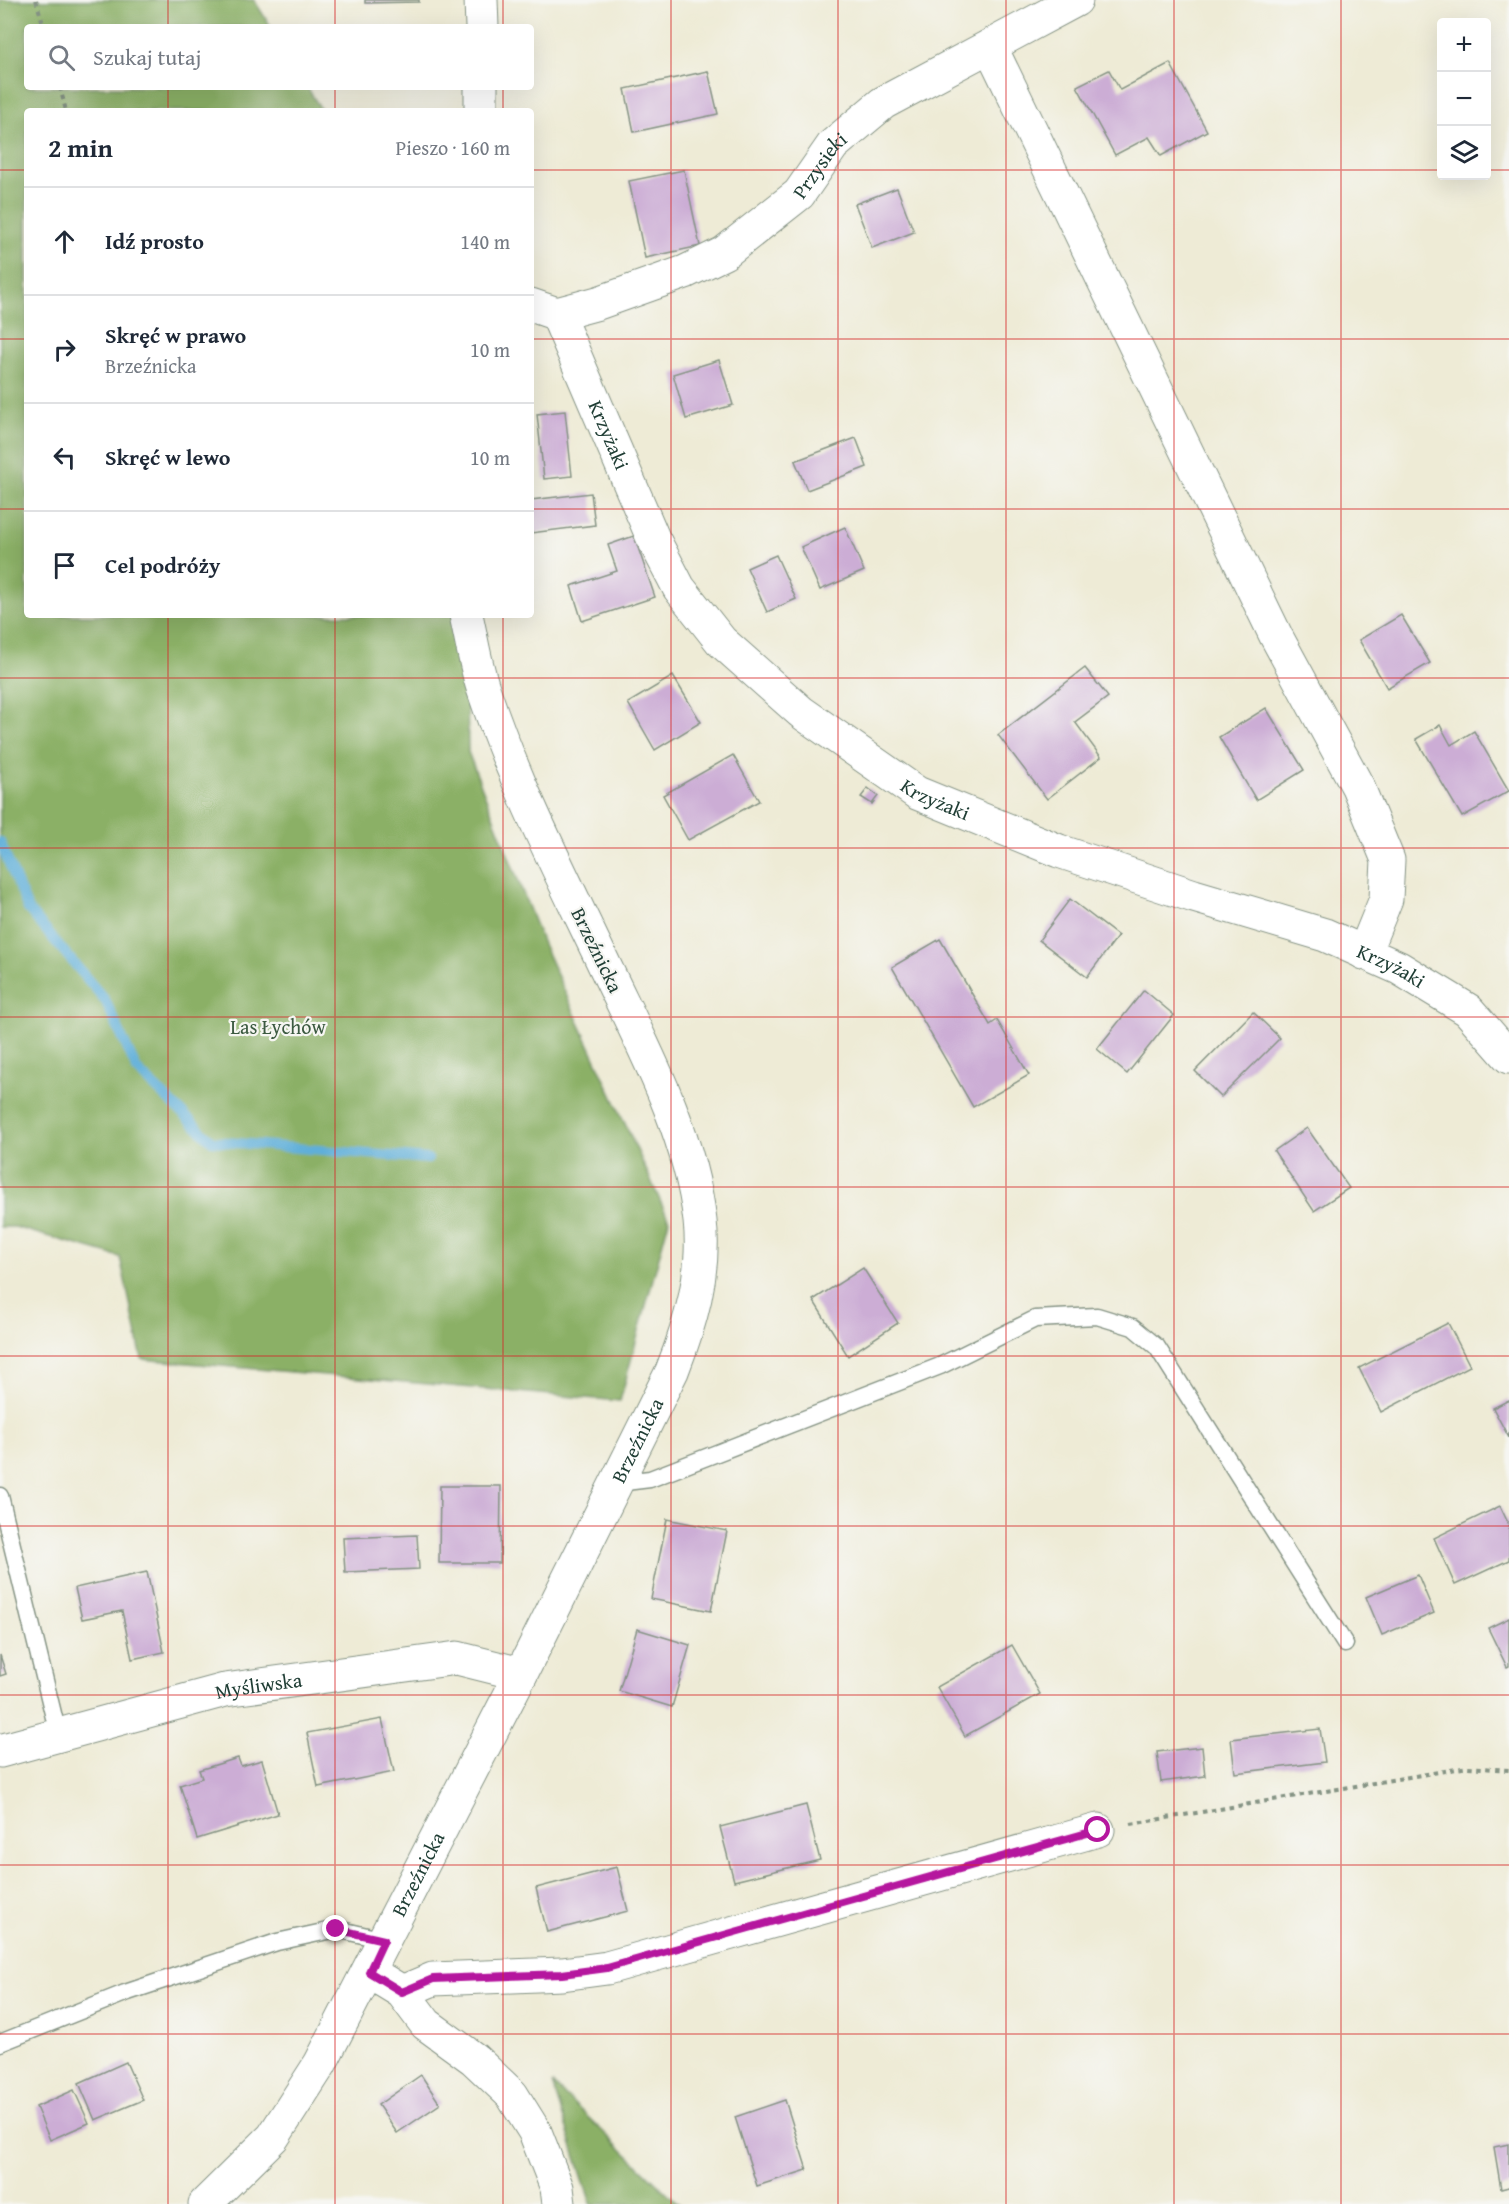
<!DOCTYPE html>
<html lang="pl">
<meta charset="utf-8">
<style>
body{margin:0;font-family:"Gentium Book Plus",serif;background:#f6f6f7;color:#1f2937}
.controls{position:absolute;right:18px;top:18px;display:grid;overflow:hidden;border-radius:6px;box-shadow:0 6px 24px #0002}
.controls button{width:54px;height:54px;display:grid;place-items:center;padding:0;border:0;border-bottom:2px solid #e0e1e3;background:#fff;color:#1f2937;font:30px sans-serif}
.stop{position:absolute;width:18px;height:18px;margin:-14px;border:4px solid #b5179e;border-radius:50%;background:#fff}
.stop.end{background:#b5179e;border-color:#fff;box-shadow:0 2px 6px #0008}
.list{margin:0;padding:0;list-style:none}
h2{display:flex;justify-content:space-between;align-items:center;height:78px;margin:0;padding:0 24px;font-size:26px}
h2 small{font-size:20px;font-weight:400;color:#747a83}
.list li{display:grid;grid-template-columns:39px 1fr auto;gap:18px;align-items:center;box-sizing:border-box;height:108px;padding:0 24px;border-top:2px solid #e0e1e3}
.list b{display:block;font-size:22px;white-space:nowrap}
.list p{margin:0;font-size:20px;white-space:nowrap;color:#747a83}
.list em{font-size:20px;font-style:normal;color:#747a83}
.icon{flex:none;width:33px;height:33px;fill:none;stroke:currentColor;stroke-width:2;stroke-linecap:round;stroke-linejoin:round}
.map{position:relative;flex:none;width:1509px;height:2204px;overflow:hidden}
.search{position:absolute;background:#fff;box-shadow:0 6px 24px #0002;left:24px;top:24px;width:510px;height:66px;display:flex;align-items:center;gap:15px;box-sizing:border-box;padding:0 21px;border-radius:6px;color:#747a83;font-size:22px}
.panel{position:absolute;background:#fff;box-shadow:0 6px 24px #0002;left:24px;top:108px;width:510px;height:510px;border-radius:6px}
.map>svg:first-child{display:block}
.forest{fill:#8bb066;stroke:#55764d;stroke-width:1.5}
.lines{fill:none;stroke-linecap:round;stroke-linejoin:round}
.stream{stroke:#5eafd9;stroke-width:10}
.building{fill:#ccadd5}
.service-casing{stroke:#869485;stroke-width:19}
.minor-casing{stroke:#869485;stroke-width:35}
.tertiary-casing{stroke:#869485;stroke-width:35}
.path{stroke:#869485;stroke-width:4;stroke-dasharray:4.5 4.5;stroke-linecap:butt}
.service{stroke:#fff;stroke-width:16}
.minor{stroke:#fff;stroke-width:33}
.tertiary{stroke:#fff;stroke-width:33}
.route{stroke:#b5179e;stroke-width:8}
.grid{fill:none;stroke:#d62828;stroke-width:1.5;stroke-opacity:0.55}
.labels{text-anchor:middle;stroke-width:4.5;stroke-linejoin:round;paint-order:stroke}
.street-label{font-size:20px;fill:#1f3d34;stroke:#f6f6f2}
.park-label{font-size:20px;fill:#3c5a41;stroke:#f6f6f2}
</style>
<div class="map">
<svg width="1509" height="2204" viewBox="0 0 1509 2204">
<rect width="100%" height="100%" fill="#f6f6f2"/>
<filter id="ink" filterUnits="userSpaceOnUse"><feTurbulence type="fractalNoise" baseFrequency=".0167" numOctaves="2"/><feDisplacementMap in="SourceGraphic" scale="12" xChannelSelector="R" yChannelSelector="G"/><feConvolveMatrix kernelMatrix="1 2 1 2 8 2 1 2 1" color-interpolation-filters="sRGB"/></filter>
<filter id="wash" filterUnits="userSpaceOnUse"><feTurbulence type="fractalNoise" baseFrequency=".008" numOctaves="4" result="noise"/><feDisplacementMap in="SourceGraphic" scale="24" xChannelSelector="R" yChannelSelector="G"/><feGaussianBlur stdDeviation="1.35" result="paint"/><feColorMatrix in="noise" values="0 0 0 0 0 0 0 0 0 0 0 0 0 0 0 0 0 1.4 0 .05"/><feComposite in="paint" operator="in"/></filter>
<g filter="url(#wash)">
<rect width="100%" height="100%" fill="#eeebd6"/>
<g class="forest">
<path d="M0,0H254L271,27H27V87H307L322,111H27V615H454L467,681L468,752L543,944L669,1220L620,1401L142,1359L120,1257L15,1227H0Z"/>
<path d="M552,2083L679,2204H591Z"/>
</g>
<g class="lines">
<path class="stream" d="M0,842L28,909L105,1000L137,1070L212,1141L428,1159"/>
</g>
<g id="blocks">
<g class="building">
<path d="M365,0H419V2L365,3Z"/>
<path d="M1170,63L1207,131L1161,156L1149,137L1115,155L1077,86L1109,70L1120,90Z"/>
<path d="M708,71L718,114L634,132L625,89Z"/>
<path d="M684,170L700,246L645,258L629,181Z"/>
<path d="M897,188L914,232L872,248L855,204Z"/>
<path d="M719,360L733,405L686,419L673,374Z"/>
<path d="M565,411L572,476L544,479L537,414Z"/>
<path d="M856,438L867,467L807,490L795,461Z"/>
<path d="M591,493L595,525L531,533V500Z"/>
<path d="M845,527L864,571L820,590L801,547Z"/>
<path d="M634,536L655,597L582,621L571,586L617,571L608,545Z"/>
<path d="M776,555L796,599L767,612L747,568Z"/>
<path d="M1401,615L1430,663L1387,688L1359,640Z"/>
<path d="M1085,668L1108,697L1075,722L1101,757L1047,799L998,735Z"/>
<path d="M673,676L701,722L655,750L628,703Z"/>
<path d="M1266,708L1304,770L1256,800L1219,737Z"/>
<path d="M1440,725L1451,745L1474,731L1509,791L1462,817L1416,739Z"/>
<path d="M733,755L759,801L688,840L663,795Z"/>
<path d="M868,788L878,796L872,804L861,797Z"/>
<path d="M1070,899L1118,936L1087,977L1039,940Z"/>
<path d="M940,939L990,1025L997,1020L1029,1075L973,1107L892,967Z"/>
<path d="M1144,990L1174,1015L1127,1074L1097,1049Z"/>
<path d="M1253,1012L1280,1038L1221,1097L1195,1071Z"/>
<path d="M1307,1128L1349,1188L1314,1211L1274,1151Z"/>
<path d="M863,1268L898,1323L848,1356L813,1300Z"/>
<path d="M1448,1323L1470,1366L1381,1412L1359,1368Z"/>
<path d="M1509,1400V1438L1493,1408Z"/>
<path d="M440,1486H501L500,1563H439Z"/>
<path d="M1500,1506L1509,1525V1560L1455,1585L1434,1538Z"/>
<path d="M667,1519L727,1531L711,1611L651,1599Z"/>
<path d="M417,1535L419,1569L345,1572L343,1538Z"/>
<path d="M147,1572L164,1652L132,1659L122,1611L82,1619L75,1588Z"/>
<path d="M1418,1575L1434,1613L1382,1635L1366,1597Z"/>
<path d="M1509,1618V1666L1507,1667L1488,1628Z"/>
<path d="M637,1629L690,1645L672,1707L619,1691Z"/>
<path d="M1012,1645L1040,1694L965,1736L937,1687Z"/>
<path d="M0,1655L6,1674L0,1676Z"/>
<path d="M382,1719L394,1772L318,1787L307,1733Z"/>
<path d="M1320,1729L1325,1762L1235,1773L1231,1739Z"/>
<path d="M1202,1747L1205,1776L1161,1782L1157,1752Z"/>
<path d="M238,1758L241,1766L262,1760L278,1814L197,1839L180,1785L202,1778L199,1770Z"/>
<path d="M806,1805L820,1860L734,1881L720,1827Z"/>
<path d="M617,1867L628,1911L547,1932L536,1888Z"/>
<path d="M126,2062L143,2100L95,2120L79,2083Z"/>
<path d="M421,2075L440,2104L397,2133L378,2105Z"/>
<path d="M74,2090L89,2123L50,2140L36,2107Z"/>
<path d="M785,2100L807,2170L757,2186L735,2117Z"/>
<path d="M1509,2144V2187L1501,2189L1494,2147Z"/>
</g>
</g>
</g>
<g filter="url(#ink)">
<use href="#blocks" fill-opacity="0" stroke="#869485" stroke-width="1.5"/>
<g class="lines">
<g class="service-casing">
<g id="service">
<path d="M617,1483L650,1479L717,1453L940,1366L1035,1319L1097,1316L1133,1327L1157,1347L1345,1644"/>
<path d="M0,1496L58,1734"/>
<path d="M0,2043L125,1993L277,1942L337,1929L384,1940"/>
</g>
</g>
<g class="minor-casing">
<g id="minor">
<path d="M990,46L1276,636L1358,787L1388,860L1386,899L1364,953"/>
<path id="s1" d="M557,314L598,303L685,272L724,253L799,194L833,145L883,103L1076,0"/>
<path id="s2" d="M0,1751L225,1690L457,1658L521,1674"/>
<path d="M384,1981L402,1992L426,2024L474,2059L512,2095L535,2132L557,2188L559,2204"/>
<path d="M402,1992L433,1979L562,1974L607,1968L1098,1830"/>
</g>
</g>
<g class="tertiary-casing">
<g id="tertiary">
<path d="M481,0L482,27"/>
<path d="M481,111V87"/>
<path id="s3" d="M531,305L557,314L653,538L679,588L721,641L801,712L917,793L1059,851L1194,896L1325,935L1399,968L1468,1010L1509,1057"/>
<path id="s4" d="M205,2204L273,2137L320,2064L521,1674L672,1371C690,1325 706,1272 700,1221C689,1128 641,1043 602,960C560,872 516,786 485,694C476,669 472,641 466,615"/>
</g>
</g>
<g class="path">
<path d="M36,0L44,27"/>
<path d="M60,87L66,111"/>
<path d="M1131,1824L1468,1767L1509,1770"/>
</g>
<use href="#service" class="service"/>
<use href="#minor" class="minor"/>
<use href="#tertiary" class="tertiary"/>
</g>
</g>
<g class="lines" filter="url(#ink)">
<path class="route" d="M336,1929L384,1940L369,1972L402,1992L433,1979L562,1974L607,1968L1098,1830"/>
</g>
<path class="grid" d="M168,0V27M335,0V27M503,0V27M671,0V2204M838,0V2204M1006,0V2204M1174,0V2204M1341,0V2204M168,87V111M335,87V111M503,87V111M0,170H27M531,170H1442M1486,170H1509M0,339H27M531,339H1509M0,509H27M531,509H1509M168,615V2204M335,615V2204M503,615V2204M0,678H1509M0,848H1509M0,1017H1509M0,1187H1509M0,1356H1509M0,1526H1509M0,1695H1509M0,1865H1509M0,2034H1509"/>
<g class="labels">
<g class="street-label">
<text dy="7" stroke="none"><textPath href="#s1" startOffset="309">Przysieki</textPath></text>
<text dy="7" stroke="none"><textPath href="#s3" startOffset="159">Krzyżaki</textPath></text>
<text dy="7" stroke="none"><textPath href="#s3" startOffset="663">Krzyżaki</textPath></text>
<text transform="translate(597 950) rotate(64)" y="7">Brzeźnicka</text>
<text dy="7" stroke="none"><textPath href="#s3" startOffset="1149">Krzyżaki</textPath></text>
<text dy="7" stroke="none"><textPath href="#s4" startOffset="882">Brzeźnicka</textPath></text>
<text dy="7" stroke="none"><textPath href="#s2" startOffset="267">Myśliwska</textPath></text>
<text dy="7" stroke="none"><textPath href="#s4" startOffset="396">Brzeźnicka</textPath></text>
</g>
<g class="park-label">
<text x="278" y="1034">Las Łychów</text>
</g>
</g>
</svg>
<div class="controls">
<button>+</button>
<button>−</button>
<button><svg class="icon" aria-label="layers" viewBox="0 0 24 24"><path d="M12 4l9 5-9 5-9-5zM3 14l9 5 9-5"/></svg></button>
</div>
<div class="stop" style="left:1098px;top:1830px"></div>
<div class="stop end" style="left:336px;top:1929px"></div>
<div class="search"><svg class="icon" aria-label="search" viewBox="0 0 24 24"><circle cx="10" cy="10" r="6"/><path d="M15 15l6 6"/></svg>Szukaj tutaj</div>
<section class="panel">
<h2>2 min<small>Pieszo · 160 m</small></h2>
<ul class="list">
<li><svg class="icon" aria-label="ahead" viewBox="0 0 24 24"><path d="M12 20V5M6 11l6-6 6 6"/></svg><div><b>Idź prosto</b></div><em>140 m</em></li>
<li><svg class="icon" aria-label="right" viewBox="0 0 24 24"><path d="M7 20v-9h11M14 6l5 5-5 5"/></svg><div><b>Skręć w prawo</b><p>Brzeźnicka</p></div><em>10 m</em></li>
<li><svg class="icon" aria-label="left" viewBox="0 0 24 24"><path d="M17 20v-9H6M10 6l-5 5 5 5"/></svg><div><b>Skręć w lewo</b></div><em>10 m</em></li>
<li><svg class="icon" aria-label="arrive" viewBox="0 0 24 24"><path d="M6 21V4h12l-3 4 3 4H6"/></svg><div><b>Cel podróży</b></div></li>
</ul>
</section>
</div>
